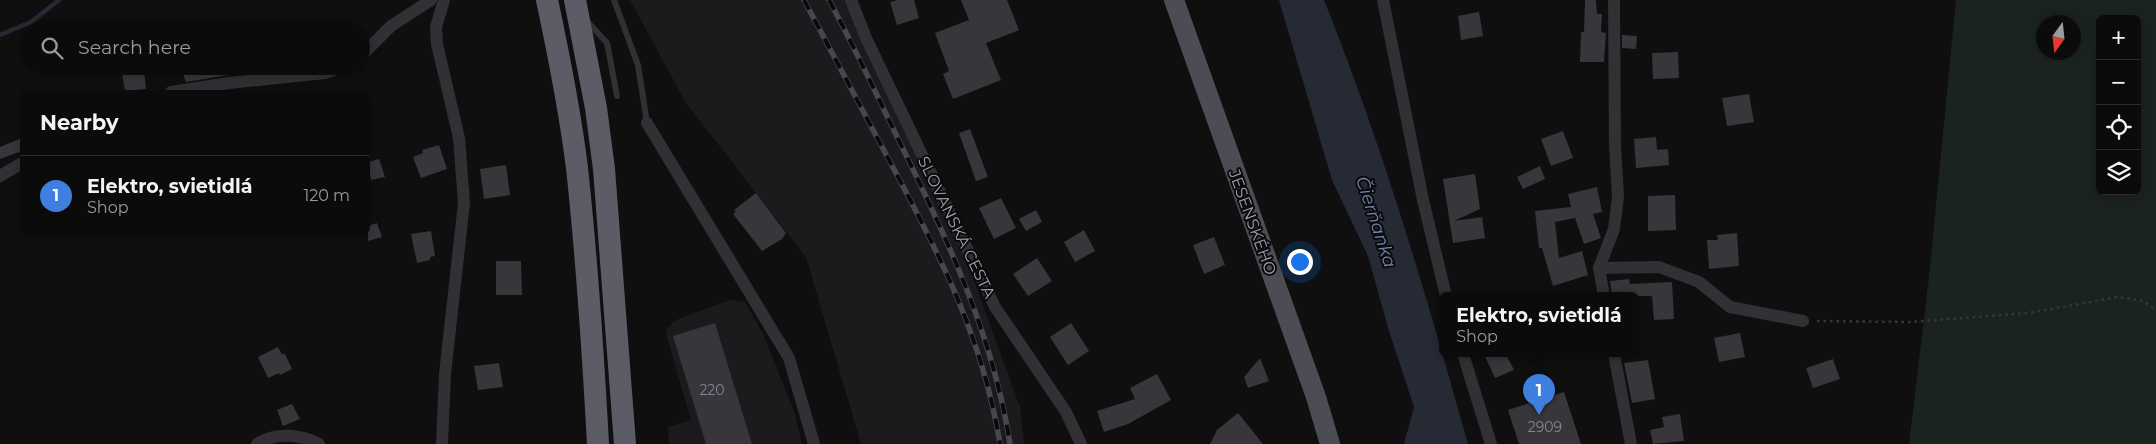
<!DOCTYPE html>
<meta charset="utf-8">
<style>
body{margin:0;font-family:Montserrat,sans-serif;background:#19191a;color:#f1f3f6}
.controls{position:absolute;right:15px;top:15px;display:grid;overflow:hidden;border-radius:8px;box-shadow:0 2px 12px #0003}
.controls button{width:45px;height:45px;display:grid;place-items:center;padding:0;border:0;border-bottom:1px solid #2b2b2d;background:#0b0b0c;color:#f1f3f6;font:25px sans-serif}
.compass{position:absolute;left:2036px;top:15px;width:45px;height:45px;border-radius:50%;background:#0b0b0c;box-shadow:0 2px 12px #0003;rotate:195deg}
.you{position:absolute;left:1299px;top:261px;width:18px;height:18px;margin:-12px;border:4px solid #fff;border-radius:50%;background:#1a73e8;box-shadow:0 0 0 8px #1a73e833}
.badge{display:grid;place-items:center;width:32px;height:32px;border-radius:50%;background:#7c3aed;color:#fff;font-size:16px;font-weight:700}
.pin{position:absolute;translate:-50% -41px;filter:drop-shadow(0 1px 2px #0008)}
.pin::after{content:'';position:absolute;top:26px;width:18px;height:15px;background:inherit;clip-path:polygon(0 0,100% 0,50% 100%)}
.popup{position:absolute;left:1439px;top:292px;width:200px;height:65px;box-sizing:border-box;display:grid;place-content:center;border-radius:8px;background:#0b0b0c;filter:drop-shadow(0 1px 4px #0005);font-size:16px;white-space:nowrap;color:#9a9b9d}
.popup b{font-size:19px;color:#f1f3f6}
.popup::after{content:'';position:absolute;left:50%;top:100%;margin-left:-10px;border:10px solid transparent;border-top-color:#0b0b0c}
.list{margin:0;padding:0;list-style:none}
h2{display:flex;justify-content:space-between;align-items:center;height:65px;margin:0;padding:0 20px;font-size:21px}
h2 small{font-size:16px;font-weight:400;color:#9a9b9d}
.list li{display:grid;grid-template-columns:32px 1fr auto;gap:15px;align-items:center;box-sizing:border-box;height:80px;padding:0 20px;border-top:1px solid #2b2b2d}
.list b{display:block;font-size:19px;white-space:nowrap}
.list p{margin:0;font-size:16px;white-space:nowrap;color:#9a9b9d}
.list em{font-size:16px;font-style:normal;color:#9a9b9d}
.icon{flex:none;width:28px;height:28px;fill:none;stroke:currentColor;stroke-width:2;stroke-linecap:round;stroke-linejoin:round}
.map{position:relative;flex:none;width:2156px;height:444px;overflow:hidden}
.search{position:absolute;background:#0b0b0c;box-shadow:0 2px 12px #0003;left:20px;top:20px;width:350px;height:55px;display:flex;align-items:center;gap:12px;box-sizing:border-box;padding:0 18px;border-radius:28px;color:#9a9b9d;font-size:19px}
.panel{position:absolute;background:#0b0b0c;box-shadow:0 2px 12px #0003;left:20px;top:90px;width:350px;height:145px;border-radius:8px}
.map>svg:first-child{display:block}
.built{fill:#1b1b1d}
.green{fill:#1b231e;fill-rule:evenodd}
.water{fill:#252a34}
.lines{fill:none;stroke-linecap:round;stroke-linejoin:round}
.stream{stroke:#252a34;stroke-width:4.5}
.building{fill:#36363b}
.path{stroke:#36363d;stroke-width:2.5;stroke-dasharray:2.5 4;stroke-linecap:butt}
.service{stroke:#303035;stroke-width:6}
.minor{stroke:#303035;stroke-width:12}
.primary{stroke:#4c4c55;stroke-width:20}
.motorway{stroke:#5c5c67;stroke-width:22}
.rail-casing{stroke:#47474f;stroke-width:5.5}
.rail{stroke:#0a0a0b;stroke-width:4;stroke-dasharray:11;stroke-linecap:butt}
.labels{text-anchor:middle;stroke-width:4;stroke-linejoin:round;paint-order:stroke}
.number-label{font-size:14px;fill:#858694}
.street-label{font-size:16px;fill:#9fa0b2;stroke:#0a0a0b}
.water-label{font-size:18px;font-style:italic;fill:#7384b0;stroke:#0a0a0b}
</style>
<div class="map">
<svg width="2156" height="444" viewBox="0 0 2156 444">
<rect width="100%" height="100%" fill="#0f0f10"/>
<g class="built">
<path d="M630,0H852L961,245L1020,407L1024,444H861L806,257L686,103Z"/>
<path d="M730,300L745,302L763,334L795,414L802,444H669L668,427L691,420L666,334L668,327L678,319Z"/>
</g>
<path class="green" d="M1956,0H2156V444H1909L1929,277ZM2100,19H2137V191H2100ZM2044,22H2074V52H2044Z"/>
<path class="water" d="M1279,0H1324C1382,144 1426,294 1468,444H1404L1414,407L1389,331L1368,256L1332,180Z"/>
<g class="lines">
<path class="stream" d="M0,35L31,22L59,0"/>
</g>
<g class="building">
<path d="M898,0H914L919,18L897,25L890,2Z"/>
<path d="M961,0H1007L1019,30L986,43L1001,80L953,99L943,74L949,71L935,33L969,20Z"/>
<path d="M1585,0H1596L1597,14H1602L1601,32L1606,33L1604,62H1580L1581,32H1584Z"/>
<path d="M1479,12L1483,36L1461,40L1458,16Z"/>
<path d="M1622,35L1637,36L1636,49L1622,48Z"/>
<path d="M1678,52L1679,78L1653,79L1652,53Z"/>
<path d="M180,66H246V70L228,75L186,82Z"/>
<path d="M144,70L146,89L125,91L122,73Z"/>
<path d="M1749,94L1754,122L1727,126L1722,98Z"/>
<path d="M970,129L988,177L976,181L959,133Z"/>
<path d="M1563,131L1573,158L1551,166L1541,139Z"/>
<path d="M1656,137L1657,150L1668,149L1669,165L1636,168L1634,139Z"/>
<path d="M22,138V151L0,159V147Z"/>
<path d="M439,145L447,169L421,178L413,157L423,153L422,150Z"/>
<path d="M379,159L385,177L371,180L368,162Z"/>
<path d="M506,165L510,195L484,199L480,169Z"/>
<path d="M1540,166L1545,179L1523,189L1517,177Z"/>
<path d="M1475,174L1480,209L1454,221L1482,217L1485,238L1453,243L1443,179Z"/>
<path d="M1597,187L1602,212L1593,214L1601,238L1584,244L1575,218L1555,222L1559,258L1582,251L1588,275L1553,286L1542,248H1539L1535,211L1571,207L1568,194Z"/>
<path d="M756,193L786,233L782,239L762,251L733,214L736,212L734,210Z"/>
<path d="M1675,195L1676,230L1648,231V196Z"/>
<path d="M1001,198L1016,228L994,239L979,208Z"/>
<path d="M1036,210L1042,222L1026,231L1019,219Z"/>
<path d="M377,223L382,237L368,241V226Z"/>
<path d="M1084,230L1095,251L1075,262L1064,242Z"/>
<path d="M431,231L435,256L430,257V260L417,263L411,234Z"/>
<path d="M1737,233L1739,266L1709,269L1707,240H1718L1717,235Z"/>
<path d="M1214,237L1225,265L1204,274L1193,245Z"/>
<path d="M1037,258L1052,281L1028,296L1013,274Z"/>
<path d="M496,261H521L522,295H496Z"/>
<path d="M1629,279L1630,284L1672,282L1674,319L1654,320L1652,296H1612L1610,281Z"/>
<path d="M715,323L752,444H706L673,336Z"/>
<path d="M1071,323L1089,351L1068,365L1050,337Z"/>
<path d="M1740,333L1745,357L1719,362L1714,338Z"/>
<path d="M278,347L282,354H285L292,369L280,375L279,373L268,378L258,357Z"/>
<path d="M1484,354H1506L1514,370L1495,378Z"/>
<path d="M1260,358L1269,381L1248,388L1244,377Z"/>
<path d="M1833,359L1840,379L1813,388L1806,368Z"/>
<path d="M1648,360L1655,399L1632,403L1624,363Z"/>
<path d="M499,363L503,387L478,390L474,366Z"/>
<path d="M1157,374L1171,400L1128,424L1104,432L1097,411L1135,399L1130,388Z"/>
<path d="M1564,392L1581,444H1519L1508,410Z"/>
<path d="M292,404L300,419L283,426L277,410Z"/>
<path d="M1238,413L1263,444H1210L1217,430Z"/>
<path d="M1680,414L1684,441L1653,444L1650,430L1664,427L1662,417Z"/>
</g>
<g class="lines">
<path class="path" d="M1817,321L1910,322L2027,313L2118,297L2143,301L2156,310"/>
<g class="service">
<path d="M614,0L638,65L647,123"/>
<path d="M585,19L607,43L617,96"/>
</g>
<g class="minor">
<path d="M851,0L866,38L995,307L1066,412L1081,444"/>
<path d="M1383,0L1423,200L1446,296"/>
<path d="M361,56L391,26L431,0"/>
<path d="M171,92L229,83L325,73L344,66"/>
<path d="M647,123L789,358L814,444"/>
<path d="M0,176L22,163"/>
<path d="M1599,268L1659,267L1699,282L1730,307L1803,321"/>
<path d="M1604,296L1599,268L1614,229L1618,197L1615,145L1614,0"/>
<path d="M1463,354L1491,444"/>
<path d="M1614,354L1631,444"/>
<path d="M257,444C275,432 301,434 319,444"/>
<path d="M442,444L445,374L464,203L459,138L437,44L436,27L444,0"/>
</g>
<path class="primary" d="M1174,0L1316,397L1330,444"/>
<g class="motorway">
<path d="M547,0C559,56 570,111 577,168C587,260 593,352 598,444"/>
<path d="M575,0L596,108L604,169L625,444"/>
</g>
<g class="rail-casing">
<g id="rail">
<path d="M804,0C832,53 861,107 889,160C939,253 983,338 1000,444"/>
<path d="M829,0C856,50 880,102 905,153C951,247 994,340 1010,444"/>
</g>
</g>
<use href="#rail" class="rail"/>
</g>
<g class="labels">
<g class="number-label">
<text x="712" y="395">220</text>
<text x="1545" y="432">2909</text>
</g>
<g class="street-label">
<text transform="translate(1253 222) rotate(70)" y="6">JESENSKÉHO</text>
<text transform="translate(957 227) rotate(64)" y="6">SLOVANSKÁ CESTA</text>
</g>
<g class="water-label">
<text transform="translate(1376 222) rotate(72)" y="6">Čierňanka</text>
</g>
</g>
</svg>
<div class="controls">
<button>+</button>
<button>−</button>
<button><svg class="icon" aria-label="locate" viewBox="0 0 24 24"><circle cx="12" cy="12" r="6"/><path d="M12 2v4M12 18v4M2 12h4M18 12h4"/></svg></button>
<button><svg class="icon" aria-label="layers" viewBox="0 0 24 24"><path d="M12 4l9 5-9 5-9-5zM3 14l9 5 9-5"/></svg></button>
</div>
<svg class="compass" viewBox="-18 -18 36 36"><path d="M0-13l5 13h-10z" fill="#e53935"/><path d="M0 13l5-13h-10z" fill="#9a9b9d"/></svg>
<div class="you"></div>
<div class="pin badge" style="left:1539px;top:415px;background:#3f7fe0">1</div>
<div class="popup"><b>Elektro, svietidlá</b>Shop</div>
<div class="search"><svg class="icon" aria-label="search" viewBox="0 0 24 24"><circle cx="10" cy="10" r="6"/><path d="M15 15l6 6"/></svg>Search here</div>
<section class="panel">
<h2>Nearby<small></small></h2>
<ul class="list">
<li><span class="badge" style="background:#3f7fe0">1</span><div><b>Elektro, svietidlá</b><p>Shop</p></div><em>120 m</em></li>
</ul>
</section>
</div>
